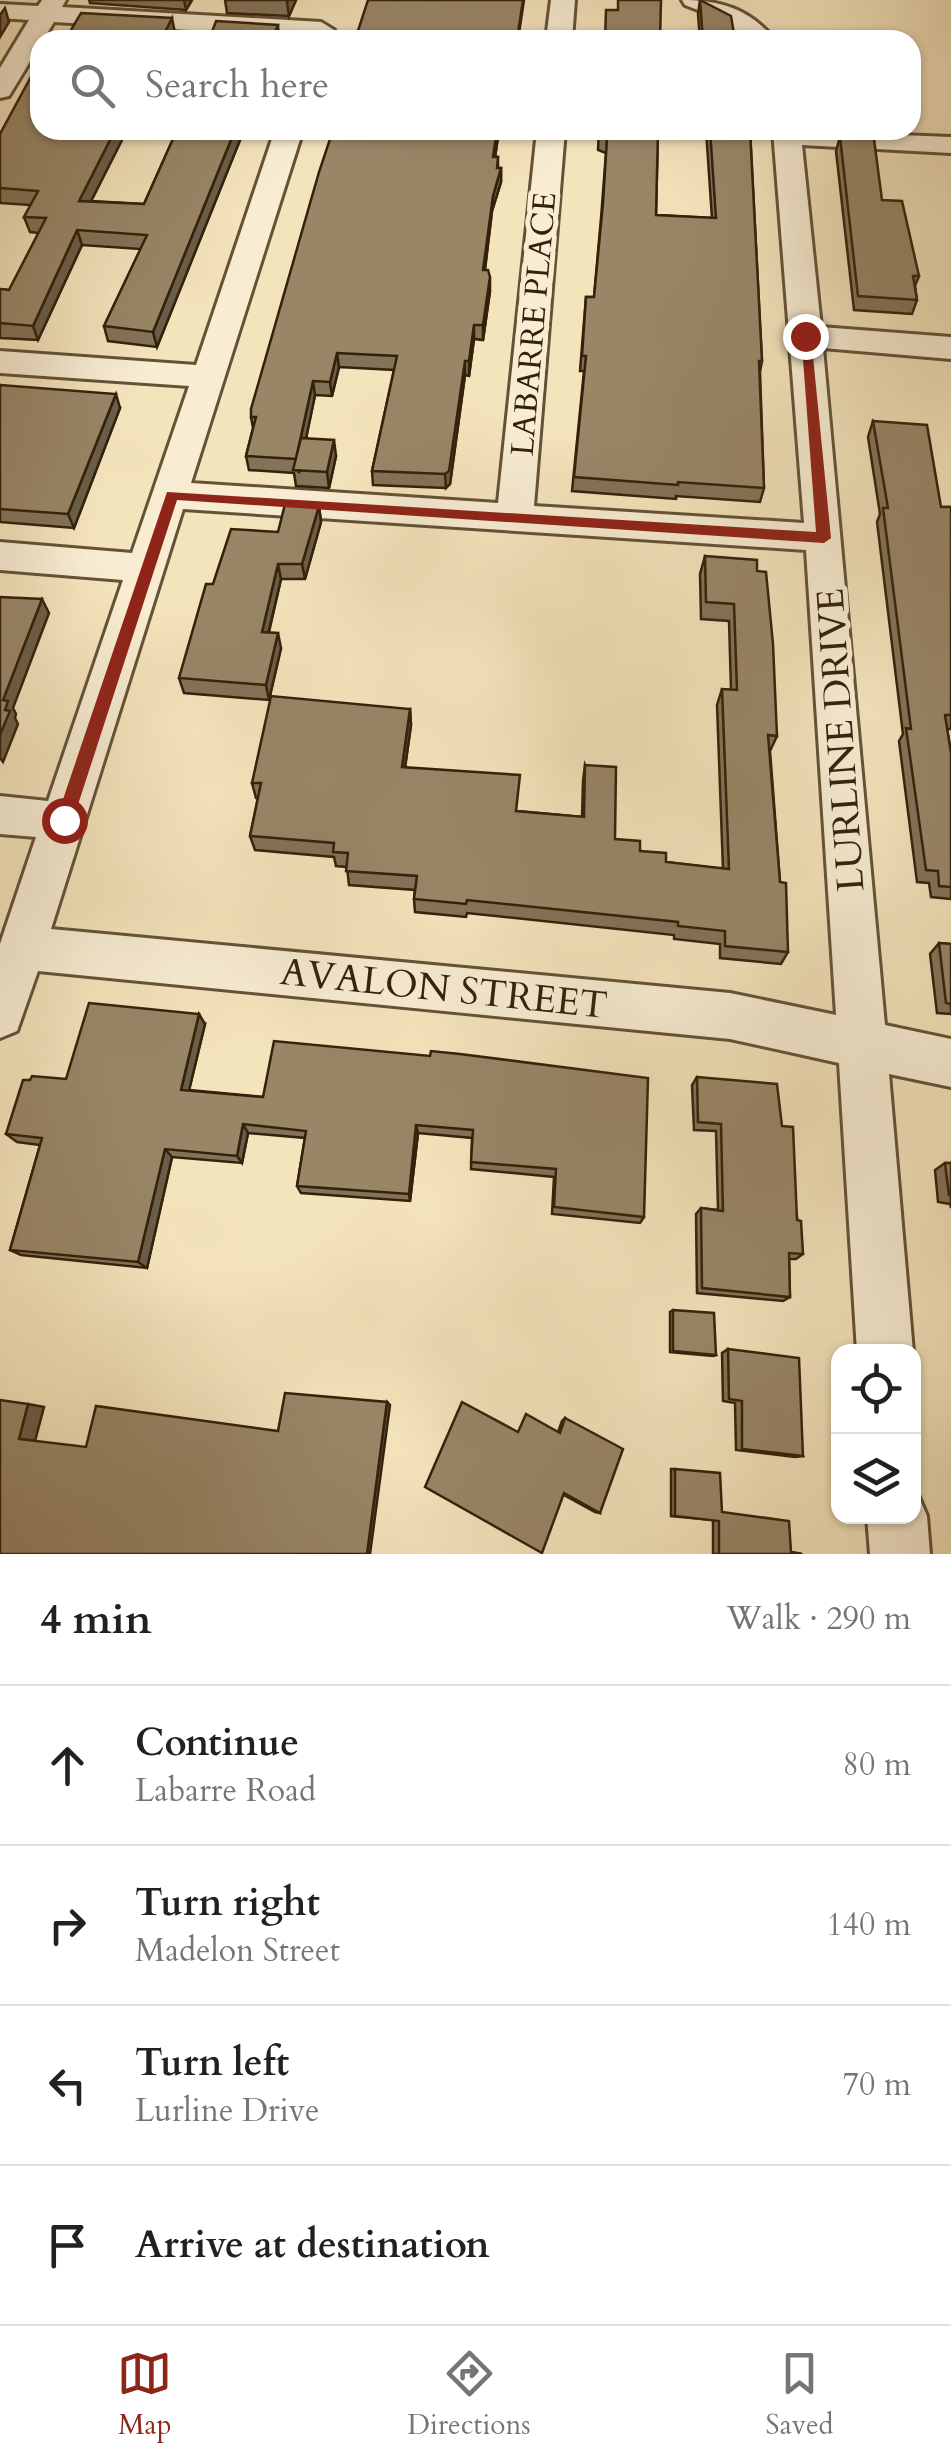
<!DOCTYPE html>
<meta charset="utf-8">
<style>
body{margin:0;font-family:Cardo,serif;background:#f2f2f2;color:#202124}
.controls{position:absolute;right:30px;bottom:30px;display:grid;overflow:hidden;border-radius:20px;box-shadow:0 2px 8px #0004}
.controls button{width:90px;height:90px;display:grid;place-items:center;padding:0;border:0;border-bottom:2px solid #e0e0e0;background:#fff;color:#202124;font:50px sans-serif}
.stop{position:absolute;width:30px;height:30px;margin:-22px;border:8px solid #8f2418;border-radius:50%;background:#fff}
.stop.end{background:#8f2418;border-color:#fff;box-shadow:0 2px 10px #0008}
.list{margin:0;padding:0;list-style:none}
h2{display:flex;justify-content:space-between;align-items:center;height:130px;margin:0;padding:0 40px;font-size:42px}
h2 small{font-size:32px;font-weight:400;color:#757577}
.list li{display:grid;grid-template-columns:65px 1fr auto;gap:30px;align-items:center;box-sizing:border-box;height:160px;padding:0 40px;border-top:2px solid #e0e0e0}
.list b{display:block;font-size:38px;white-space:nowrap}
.list p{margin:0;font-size:32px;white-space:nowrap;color:#757577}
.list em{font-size:32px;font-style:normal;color:#757577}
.icon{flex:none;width:55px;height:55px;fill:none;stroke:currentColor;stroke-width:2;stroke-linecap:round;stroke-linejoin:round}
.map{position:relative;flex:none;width:951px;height:1554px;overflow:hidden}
.search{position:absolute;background:#fff;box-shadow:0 2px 8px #0004;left:30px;right:30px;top:30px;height:110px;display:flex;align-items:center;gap:25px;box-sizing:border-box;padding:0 35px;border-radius:30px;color:#757577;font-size:38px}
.sheet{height:770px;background:#fff}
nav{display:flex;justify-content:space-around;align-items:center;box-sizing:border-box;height:140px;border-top:2px solid #e0e0e0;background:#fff;font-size:28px;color:#757577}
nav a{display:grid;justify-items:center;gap:5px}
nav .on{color:#8f2418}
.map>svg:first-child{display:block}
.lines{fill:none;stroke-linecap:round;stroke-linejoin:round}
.minor-casing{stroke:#645237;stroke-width:6}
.minor{fill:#f8edd3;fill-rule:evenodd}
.wall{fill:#837359;stroke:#34210b;stroke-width:2.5}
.shaded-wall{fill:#6a5e48;stroke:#34210b;stroke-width:2.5}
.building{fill:#988667;stroke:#34210b;stroke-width:2.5}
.route{fill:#8f2418}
.labels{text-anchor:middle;stroke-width:10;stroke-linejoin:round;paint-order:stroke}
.far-street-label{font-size:32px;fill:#34210b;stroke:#f8edd3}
.street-label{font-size:38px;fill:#34210b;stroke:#f8edd3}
</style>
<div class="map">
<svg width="951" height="1554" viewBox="0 0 951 1554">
<rect width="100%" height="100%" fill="#f4e4bc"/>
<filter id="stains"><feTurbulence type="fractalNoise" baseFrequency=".002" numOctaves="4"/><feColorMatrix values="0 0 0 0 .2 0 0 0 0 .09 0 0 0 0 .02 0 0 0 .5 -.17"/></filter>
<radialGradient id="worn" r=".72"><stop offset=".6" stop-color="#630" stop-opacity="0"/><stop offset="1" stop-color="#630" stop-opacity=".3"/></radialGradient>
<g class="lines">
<g class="minor-casing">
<g id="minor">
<path d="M42,0H66L62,7L321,22L334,30L321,38L54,22L9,96L0,98V68L29,20L0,18V4L38,6Z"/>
<path d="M551,0H575L572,40H546Z"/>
<path d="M682,0C720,0 750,9 775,40H746L719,18L685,5Z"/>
<path d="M275,130H303L191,483L498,503L537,130H565L534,506L804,523L773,130L951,137V153L802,145L821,327L951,337V359L823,348L885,1025L951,1039V1087L889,1074L913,1352H857L839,1063L730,1039L38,971L17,1031L0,1038V944L36,837L0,834V796L48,801L123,580L0,570V542L132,553L189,386L0,373V351L196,365ZM183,509L806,550L836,1015L730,993L51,929Z"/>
<path d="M914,1493L918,1495L927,1516L930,1554H870L867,1516H914Z"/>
</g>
</g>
<use href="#minor" class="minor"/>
</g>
<g class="wall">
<path d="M89,0H192L186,10L90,3Z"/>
<path d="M225,0H296L289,16L227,13Z"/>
<path d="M700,0L734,34L739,40H700L698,14Z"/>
<path d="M40,130H127L91,201L144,204L177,130H244L157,347L108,341L104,326L141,249L82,245L38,340L0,338V289L9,290L39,233L30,232L24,217L31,205L0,203V134Z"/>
<path d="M499,130L495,157H498V168H501V182L492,211L485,270L490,291L483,340L474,339L469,376L465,375L450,484L446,488L373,485L372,471L394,370L339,367L332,396L315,395L306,438L336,456L329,488L296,486L294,473L249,470L246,456L253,428L251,417Z"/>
<path d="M599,130H658L656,215L712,218L706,130H750L762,361L760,372L764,488L760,502L676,496V499L572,491L584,371H580L586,297H594L601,218L606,153L598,150Z"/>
<path d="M840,137L882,200L919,276L915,286L917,300L912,314L854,310L836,151Z"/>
<path d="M0,385L120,408L74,528L0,522Z"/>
<path d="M873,421L941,507H951V729H947L951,753V899L931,897L929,883L917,882L899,741L903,734L877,522L880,514L868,437Z"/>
<path d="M319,506L321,522L305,579H281L269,632L281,648L269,700L184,693L179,678L213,584L278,532Z"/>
<path d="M705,556L757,571L777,736L770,751L780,882L788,952L781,964L720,958V944L674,939V935L467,913L466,917L415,912L414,899L415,890L349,885L347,867L336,866L334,857L255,850L250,836L258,798H256L252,783L410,709L411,725L405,767L517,811L582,817L583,781L585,765L615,839L666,862L723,869L717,705L722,689L731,690L729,621L701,619L700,574Z"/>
<path d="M939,943L951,944V1014L937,1013L930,954Z"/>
<path d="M205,1024L189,1090L263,1097L430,1056L644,1217L640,1223L552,1214L554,1177L471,1169L472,1138L418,1133L410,1201L301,1193L297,1186L305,1138L248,1133L242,1163L172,1157L147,1268L21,1255L10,1250L40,1145L17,1142L6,1134L66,1079Z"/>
<path d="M697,1077L782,1126L803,1254L796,1259H789L790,1297L783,1301L697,1293L696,1214L701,1208L718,1210L716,1131L694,1130L692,1085Z"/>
<path d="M945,1163H951V1208L950,1204L938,1202L935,1170Z"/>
<path d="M673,1310L716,1355L713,1356L670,1352V1312Z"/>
<path d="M728,1349L803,1456L795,1457L736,1450L735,1403L723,1401L722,1353Z"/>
<path d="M565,1418L600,1513L595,1512L564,1495L517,1432H558L562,1421Z"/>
<path d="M671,1469H675L722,1512L791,1552L802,1554H713V1520L671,1516Z"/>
</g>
<g class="shaded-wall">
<path d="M184,0H192L186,10Z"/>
<path d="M288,0H296L289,16L287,2Z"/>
<path d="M523,0H524L518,40H517Z"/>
<path d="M5,8L9,22L0,37V15Z"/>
<path d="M172,18L175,33L172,40H161Z"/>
<path d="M278,25L279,40H271Z"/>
<path d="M115,130H127L84,215L79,201Z"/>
<path d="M235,130H244L157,347L153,332Z"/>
<path d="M497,130H499L493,172V157Z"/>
<path d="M501,168V182L492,211L483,284V270L493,196Z"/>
<path d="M77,230L82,245L38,340L33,326Z"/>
<path d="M490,277V291L483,340V325Z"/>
<path d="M474,325V339L469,376V361Z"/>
<path d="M337,353L339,367L332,396L330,382Z"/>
<path d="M465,361V375L450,484L446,488L445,474Z"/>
<path d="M313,381L315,395L299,473L296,459Z"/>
<path d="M116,394L120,408L74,528L68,514Z"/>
<path d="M334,440L336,456L329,488L327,472Z"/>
<path d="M319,506L321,522L305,579L302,564Z"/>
<path d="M278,564L281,579L265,647L262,632Z"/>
<path d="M42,599L49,613L13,708L16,714L15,718L18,724L3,762L0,758V735L5,710L3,700Z"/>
<path d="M278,633L281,648L269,700L266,685Z"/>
<path d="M410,709L411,725L403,782L402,767Z"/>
<path d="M199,1014L205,1024L187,1099L181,1090Z"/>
<path d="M243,1124L248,1133L242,1163L237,1156Z"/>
<path d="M416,1125L418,1133L410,1201L409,1194Z"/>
<path d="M165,1149L172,1157L147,1268L138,1262Z"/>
<path d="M387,1402L390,1405L370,1554H367Z"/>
<path d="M28,1404L44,1407L35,1441L19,1439Z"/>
</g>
<g class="building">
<path d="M368,0H523L517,40H355Z"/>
<path d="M618,0H661L660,40H605L606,10H618Z"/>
<path d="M700,0L731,16L734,34L739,35V40H703Z"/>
<path d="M81,13L172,18L161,40H65Z"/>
<path d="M216,21L278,25L271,40H209Z"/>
<path d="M829,32L869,35L870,40H830Z"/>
<path d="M40,60V130H115L79,201L144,204L177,130H235L153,332L104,326L147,235L77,230L33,326L0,323V289L9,290L46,218L24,217L38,191L0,188V134Z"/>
<path d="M333,130H497L493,157H498L497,168H501L493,196L483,270H488L490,277L483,325H474L469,361H465L449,471L445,474L372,471L397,356L337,353L330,382L313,381L296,459L246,456L256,417H251V409L319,172Z"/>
<path d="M600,130H658L656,215L716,218L710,130H750L762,361H759L764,488L678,482V485L574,477L586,356H582L586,297H594L603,203L607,138L599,135Z"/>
<path d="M840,137L874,139L882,200L902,201L919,276H913L917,300L858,296Z"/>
<path d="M0,385L116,394L68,514L0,509Z"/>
<path d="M873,421L927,425L941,507H951V715H945L951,753V887L939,886L938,871L926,870L906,728L911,729L883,508H888Z"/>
<path d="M301,438L334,440L327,472L293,470Z"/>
<path d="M285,504L319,506L302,564H278L262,632L278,633L266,685L179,678L206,584H213L231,529L278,532Z"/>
<path d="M705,556L757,560V571L766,572L773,644L777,736L768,735L780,882L786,883L788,952L725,946V931L678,926V922L467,900L466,904L414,899L417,876L346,871L348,853L333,852L334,843L250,836L261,783H252L271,696L410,709L402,767L520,775L516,811L584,817L585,765L616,767L615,839L640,841V851L666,853V862L729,869L722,689L737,690L734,604L706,602Z"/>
<path d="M0,597L42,599L3,700L8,701L5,710L10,711L0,735Z"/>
<path d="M939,943L951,944V1004L946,1003Z"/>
<path d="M89,1003L199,1014L181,1090L263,1097L274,1041L430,1056L431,1051L460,1054L648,1078L644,1217L554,1207L556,1169L471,1162L473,1130L416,1125L409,1194L297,1186L306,1131L243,1124L237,1156L165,1149L138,1262L10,1250L42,1138L6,1134L23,1080H30L32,1076L66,1079Z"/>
<path d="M697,1077L777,1084L782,1126L793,1127L797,1220L801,1221L803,1254L789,1253L790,1297L702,1288L701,1208L723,1211L721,1124L698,1122Z"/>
<path d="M945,1163H951V1196L949,1195Z"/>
<path d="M673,1310L714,1313L716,1355L673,1351Z"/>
<path d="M728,1349L799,1358L803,1456L742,1449V1401L729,1399Z"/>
<path d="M285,1393L387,1402L367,1554H0V1400L28,1404L19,1439L86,1447L96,1406L278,1431Z"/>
<path d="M462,1402L518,1432L526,1414L560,1433L565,1418L623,1449L600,1513L564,1493L542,1553L425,1487Z"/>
<path d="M675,1469L720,1473L722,1512L789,1521L791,1552L802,1554H719V1521L675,1516Z"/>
</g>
<path class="route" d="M801,333L811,336L831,538L824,543L177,500L73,820L70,826H59L56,820L167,492L816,532Z"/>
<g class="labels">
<g class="far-street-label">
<text transform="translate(533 324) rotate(-85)" y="11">LABARRE PLACE</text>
</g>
<g class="street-label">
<text transform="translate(840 740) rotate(-94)" y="13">LURLINE DRIVE</text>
<text transform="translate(444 988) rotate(6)" y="13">AVALON STREET</text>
</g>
</g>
<rect width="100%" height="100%" filter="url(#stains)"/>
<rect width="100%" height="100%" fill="url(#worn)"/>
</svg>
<div class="controls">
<button><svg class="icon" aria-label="locate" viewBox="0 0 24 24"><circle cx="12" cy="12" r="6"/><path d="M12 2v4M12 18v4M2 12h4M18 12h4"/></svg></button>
<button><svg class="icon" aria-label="layers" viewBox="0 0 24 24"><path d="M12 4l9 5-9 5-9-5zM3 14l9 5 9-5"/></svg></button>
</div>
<div class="stop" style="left:64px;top:820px"></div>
<div class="stop end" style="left:805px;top:336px"></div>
<div class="search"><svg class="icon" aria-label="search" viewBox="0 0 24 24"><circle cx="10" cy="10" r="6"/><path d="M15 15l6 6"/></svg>Search here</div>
</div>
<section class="sheet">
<h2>4 min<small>Walk · 290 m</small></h2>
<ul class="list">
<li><svg class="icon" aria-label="ahead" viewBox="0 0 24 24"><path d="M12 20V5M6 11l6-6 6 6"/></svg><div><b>Continue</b><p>Labarre Road</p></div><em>80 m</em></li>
<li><svg class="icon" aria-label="right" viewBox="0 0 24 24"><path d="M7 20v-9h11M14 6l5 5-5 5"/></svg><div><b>Turn right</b><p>Madelon Street</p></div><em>140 m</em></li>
<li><svg class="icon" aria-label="left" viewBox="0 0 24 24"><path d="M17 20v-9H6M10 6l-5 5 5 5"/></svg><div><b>Turn left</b><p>Lurline Drive</p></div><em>70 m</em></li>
<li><svg class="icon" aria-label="arrive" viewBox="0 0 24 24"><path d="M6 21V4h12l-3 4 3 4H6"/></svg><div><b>Arrive at destination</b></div></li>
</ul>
</section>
<nav>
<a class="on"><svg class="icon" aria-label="map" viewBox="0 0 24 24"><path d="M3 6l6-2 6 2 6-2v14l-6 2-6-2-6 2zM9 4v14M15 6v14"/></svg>Map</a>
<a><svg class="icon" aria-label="directions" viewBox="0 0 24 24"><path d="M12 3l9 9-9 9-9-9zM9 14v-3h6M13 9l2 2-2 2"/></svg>Directions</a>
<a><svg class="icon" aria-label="saved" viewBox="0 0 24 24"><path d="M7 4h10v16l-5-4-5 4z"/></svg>Saved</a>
</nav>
